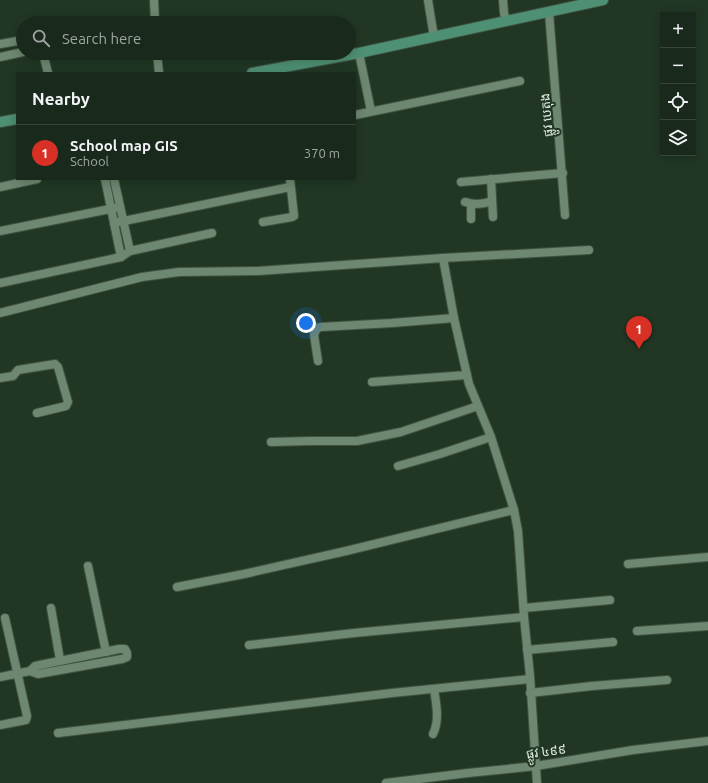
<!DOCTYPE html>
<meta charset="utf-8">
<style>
body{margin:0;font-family:Ubuntu,"Noto Sans Khmer",sans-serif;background:#223124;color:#f1f3f6}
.controls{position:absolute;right:12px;top:12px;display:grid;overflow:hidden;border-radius:0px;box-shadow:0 2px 10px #0003}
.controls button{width:36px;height:36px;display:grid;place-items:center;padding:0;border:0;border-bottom:1px solid #37453a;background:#19291b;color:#f1f3f6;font:20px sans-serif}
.you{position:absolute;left:306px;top:323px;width:14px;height:14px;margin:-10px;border:3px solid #fff;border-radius:50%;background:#1a73e8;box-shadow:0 0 0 6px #1a73e833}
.badge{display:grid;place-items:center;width:26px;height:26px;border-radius:50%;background:#d93025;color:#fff;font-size:13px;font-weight:700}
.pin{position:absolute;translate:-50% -33px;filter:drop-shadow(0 1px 2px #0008)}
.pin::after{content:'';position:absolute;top:21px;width:14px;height:12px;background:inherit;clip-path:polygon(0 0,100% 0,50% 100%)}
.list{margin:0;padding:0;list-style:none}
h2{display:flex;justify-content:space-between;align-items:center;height:52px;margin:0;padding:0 16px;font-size:17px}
h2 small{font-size:13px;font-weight:400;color:#9fa6a3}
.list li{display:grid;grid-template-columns:26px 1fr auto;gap:12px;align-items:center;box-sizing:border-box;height:56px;padding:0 16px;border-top:1px solid #37453a}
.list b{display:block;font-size:15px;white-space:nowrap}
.list p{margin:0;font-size:13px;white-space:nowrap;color:#9fa6a3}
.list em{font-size:13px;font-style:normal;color:#9fa6a3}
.icon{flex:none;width:22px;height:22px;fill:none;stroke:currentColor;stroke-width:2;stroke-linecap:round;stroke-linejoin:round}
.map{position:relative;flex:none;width:708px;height:783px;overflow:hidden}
.search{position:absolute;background:#19291b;box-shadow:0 2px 10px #0003;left:16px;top:16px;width:340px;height:44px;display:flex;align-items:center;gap:10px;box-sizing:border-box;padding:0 14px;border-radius:22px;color:#9fa6a3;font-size:15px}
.panel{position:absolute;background:#19291b;box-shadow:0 2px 10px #0003;left:16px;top:72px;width:340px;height:108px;border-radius:0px}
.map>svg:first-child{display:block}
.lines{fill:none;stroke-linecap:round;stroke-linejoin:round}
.minor-casing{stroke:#405343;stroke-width:10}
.major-casing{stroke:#405343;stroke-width:12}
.minor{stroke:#6e8770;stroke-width:8}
.major{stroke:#4e9074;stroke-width:10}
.labels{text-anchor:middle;stroke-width:4;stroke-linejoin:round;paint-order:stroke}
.street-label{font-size:13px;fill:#ddebde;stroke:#213724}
</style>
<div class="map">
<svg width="708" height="783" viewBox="0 0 708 783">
<rect width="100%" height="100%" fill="#213724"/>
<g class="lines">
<g class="minor-casing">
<g id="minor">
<path d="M154,0L155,23"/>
<path d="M428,0L434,37"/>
<path d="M503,0L504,13L506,21"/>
<path d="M549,12L565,215"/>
<path d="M106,23L113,21V23"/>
<path d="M0,44L23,40"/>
<path d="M43,53L48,73"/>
<path d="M157,53L159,73"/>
<path d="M359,53L371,111"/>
<path d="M0,57L23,52"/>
<path d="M355,115L520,81"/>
<path d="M105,179L121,257"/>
<path d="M114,179L130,251"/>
<path d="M491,179L493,217"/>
<path d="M461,182L563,173"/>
<path d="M0,187L37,179"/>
<path d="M465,202C474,205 484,204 492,201"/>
<path d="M471,204V219"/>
<path d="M263,222L292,217L294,216L290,179"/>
<path d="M114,223L290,187"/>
<path d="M0,231L120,207"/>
<path d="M443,258L454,318L469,384L491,437L514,510L518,531L524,617L530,676L537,783"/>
<path d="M0,283L121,257L130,251L212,233"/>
<path d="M0,313L142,277L179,272L258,271L443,258L589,250"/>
<path d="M318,361L314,335L317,328L321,327L392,323L454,318"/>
<path d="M0,378L13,376L18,370L55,364L58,367L68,402L66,406L37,413"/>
<path d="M372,382L467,375"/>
<path d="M271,442L309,441H357L401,432L478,406"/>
<path d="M398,466L440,454L491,437"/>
<path d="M628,564L708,557"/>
<path d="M88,566L106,652"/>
<path d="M177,587L244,574L346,551L514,510"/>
<path d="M51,608L60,660"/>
<path d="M524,608L610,600"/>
<path d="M637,631L708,626"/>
<path d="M249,645L354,633L524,617"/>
<path d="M527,650L613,642"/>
<path d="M0,677L30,671L38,674L122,659L127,657V653L125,649H119L35,666L30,671"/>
<path d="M530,693L592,686L667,680"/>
<path d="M0,725L26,720L27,716L5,618"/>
<path d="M58,733L392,693L530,679"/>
<path d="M433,734C440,720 436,703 434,689"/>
<path d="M386,783L468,773L536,766L633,750L708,741"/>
</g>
</g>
<g class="major-casing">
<g id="major">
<path d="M252,73L359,53L603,0"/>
<path d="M0,122L17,119"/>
</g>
</g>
<use href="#minor" class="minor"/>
<use href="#major" class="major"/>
</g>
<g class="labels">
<g class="street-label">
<text transform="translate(546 115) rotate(-95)" y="5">ផ្លូវ បេតុង</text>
<text transform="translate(546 751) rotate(-8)" y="5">ផ្លូវ ៤៩៩</text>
</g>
</g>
</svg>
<div class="controls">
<button>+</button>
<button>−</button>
<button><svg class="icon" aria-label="locate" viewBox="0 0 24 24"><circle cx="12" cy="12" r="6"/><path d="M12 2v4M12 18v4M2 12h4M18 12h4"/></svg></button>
<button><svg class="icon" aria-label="layers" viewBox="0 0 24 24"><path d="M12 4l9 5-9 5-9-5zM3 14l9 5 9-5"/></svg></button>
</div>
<div class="you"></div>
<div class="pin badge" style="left:639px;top:349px">1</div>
<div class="search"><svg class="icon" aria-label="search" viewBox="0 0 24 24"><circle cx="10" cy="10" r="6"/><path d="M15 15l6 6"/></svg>Search here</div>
<section class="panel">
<h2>Nearby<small></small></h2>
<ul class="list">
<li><span class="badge">1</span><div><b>School map GIS</b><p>School</p></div><em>370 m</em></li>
</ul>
</section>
</div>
